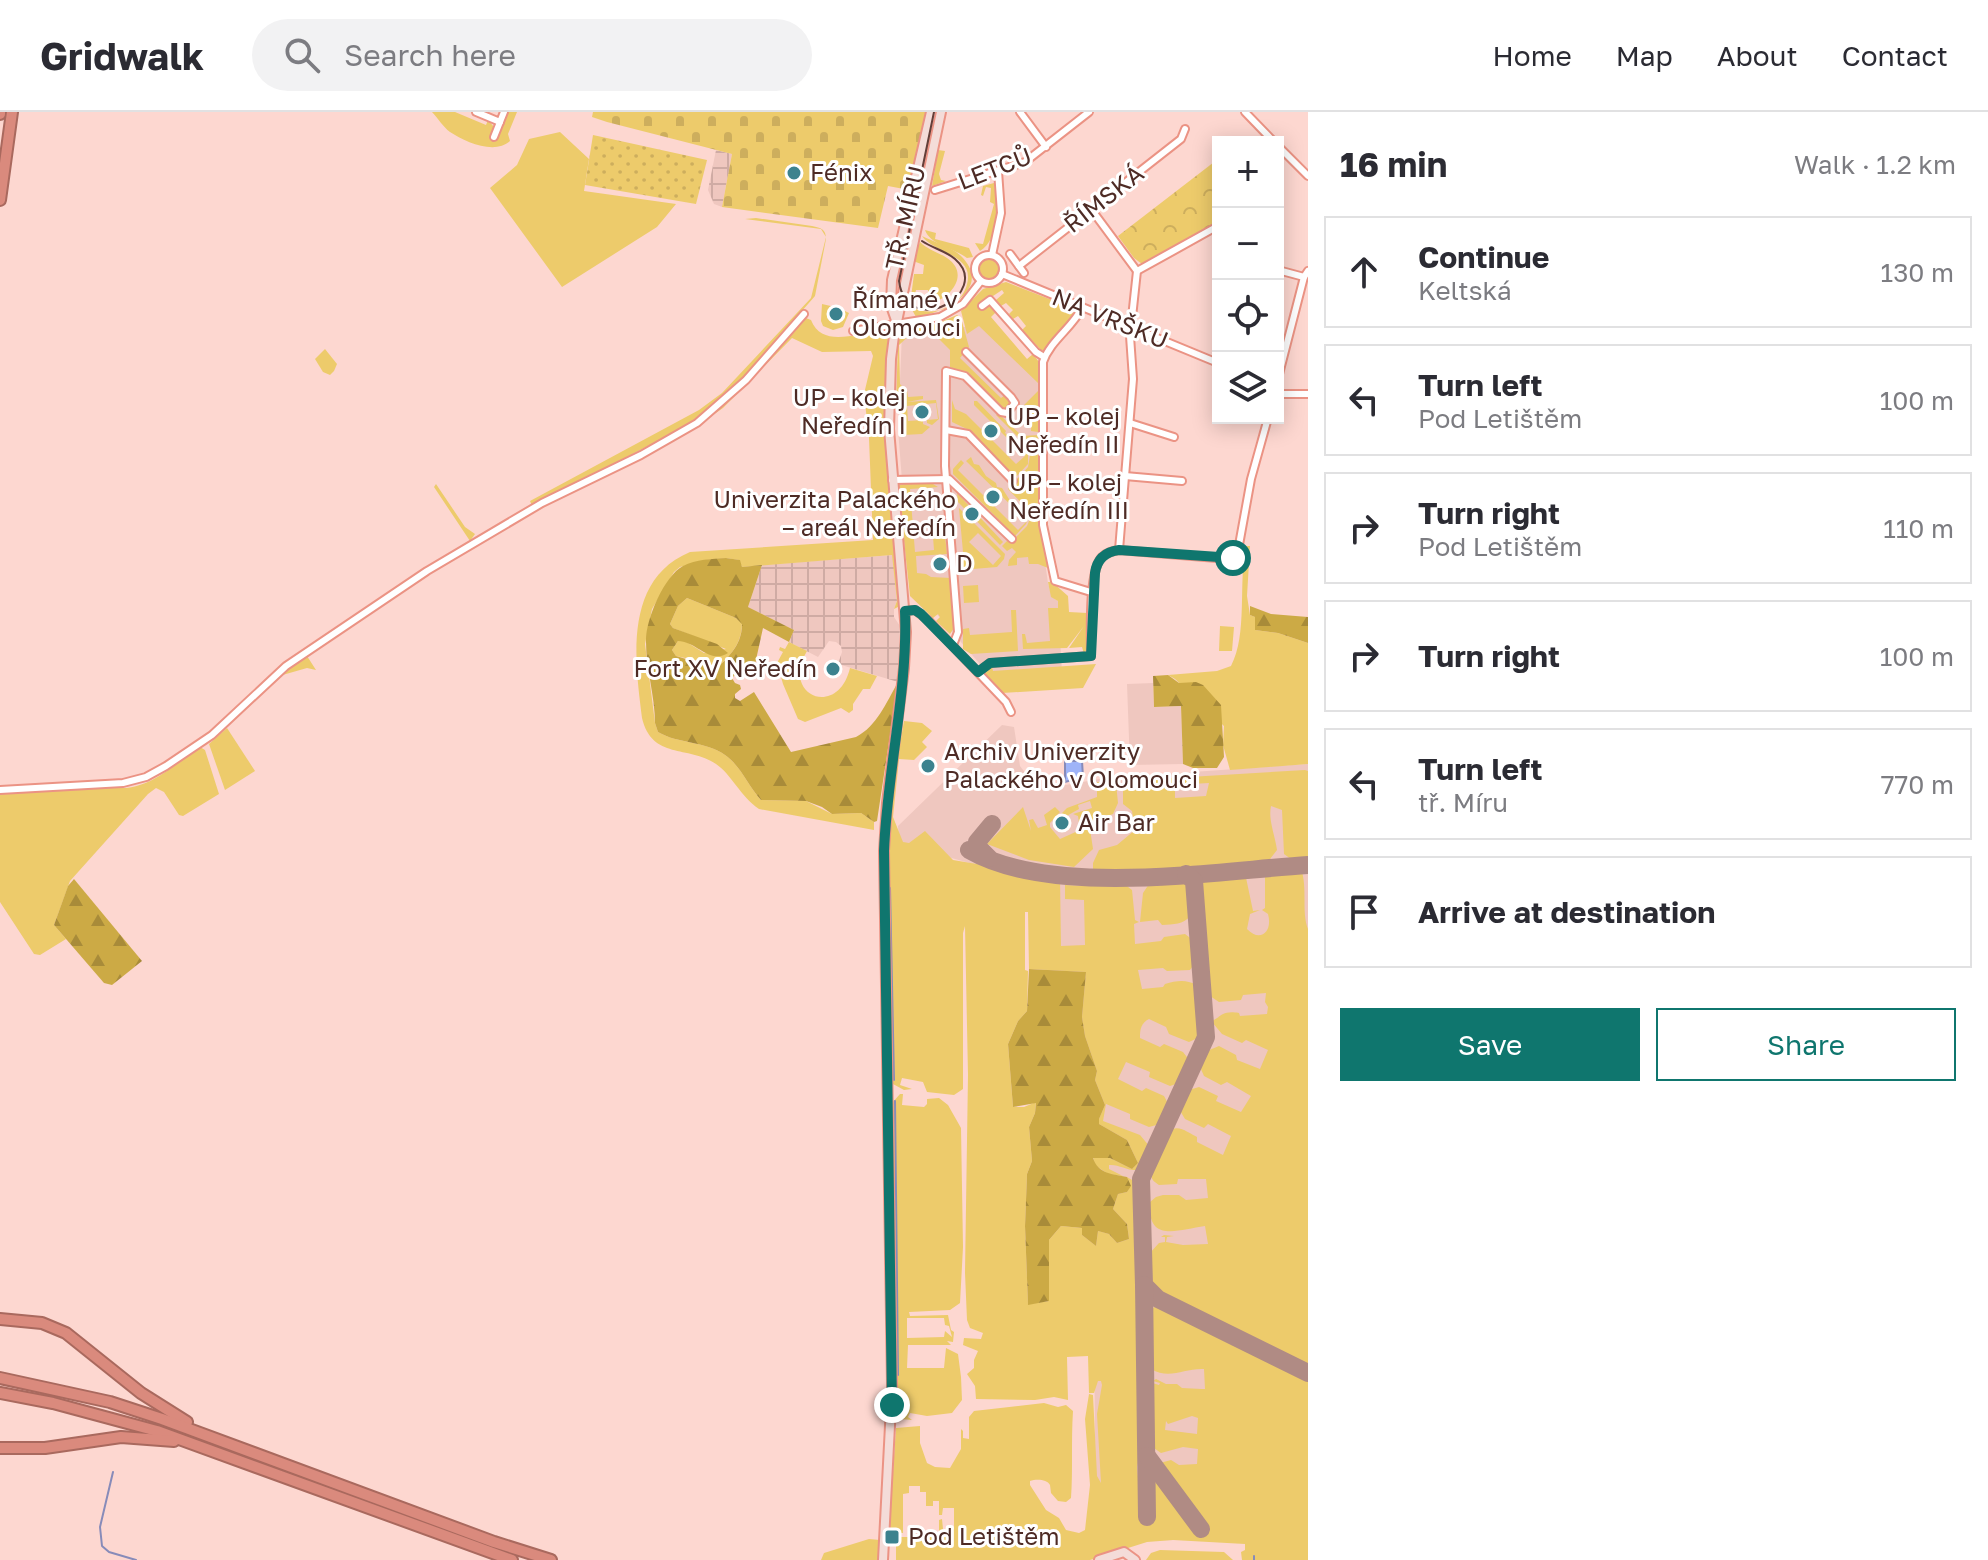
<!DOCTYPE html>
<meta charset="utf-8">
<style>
body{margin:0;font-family:"Golos Text",sans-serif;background:#f2f2f3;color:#2b2b33}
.controls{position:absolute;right:24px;top:24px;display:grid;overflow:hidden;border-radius:0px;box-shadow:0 4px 20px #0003}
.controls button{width:72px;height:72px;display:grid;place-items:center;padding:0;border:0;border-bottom:2px solid #e1e1e2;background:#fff;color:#2b2b33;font:40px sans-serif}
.stop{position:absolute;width:24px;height:24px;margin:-18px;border:6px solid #0f766e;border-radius:50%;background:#fff}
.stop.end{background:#0f766e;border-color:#fff;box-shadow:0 2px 8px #0008}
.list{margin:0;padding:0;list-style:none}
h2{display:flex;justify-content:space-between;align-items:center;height:104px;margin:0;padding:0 32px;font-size:34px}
h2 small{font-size:26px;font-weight:400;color:#7c7c81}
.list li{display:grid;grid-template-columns:52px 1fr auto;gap:24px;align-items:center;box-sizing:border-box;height:112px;margin:0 16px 16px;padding:0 16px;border:2px solid #e1e1e2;border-radius:0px}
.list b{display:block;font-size:30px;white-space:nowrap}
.list p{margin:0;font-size:26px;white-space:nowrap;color:#7c7c81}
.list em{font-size:26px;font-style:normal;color:#7c7c81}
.actions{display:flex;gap:16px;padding:24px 32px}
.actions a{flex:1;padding:18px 0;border:2px solid #0f766e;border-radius:0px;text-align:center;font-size:28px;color:#0f766e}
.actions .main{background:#0f766e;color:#fff}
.icon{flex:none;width:44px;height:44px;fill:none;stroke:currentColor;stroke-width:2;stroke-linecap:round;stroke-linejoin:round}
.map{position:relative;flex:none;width:1308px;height:1448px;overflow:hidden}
header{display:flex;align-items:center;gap:48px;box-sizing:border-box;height:112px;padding:0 40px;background:#fff;border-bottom:2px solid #e1e1e2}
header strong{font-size:38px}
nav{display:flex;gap:44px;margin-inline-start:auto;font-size:28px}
.search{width:560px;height:72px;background:#f2f2f3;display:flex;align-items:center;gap:20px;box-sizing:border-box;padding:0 28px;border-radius:44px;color:#7c7c81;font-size:30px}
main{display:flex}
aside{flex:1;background:#fff}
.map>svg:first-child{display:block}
.built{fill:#efc7bf}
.industrial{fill:url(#industrial-grid)}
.grass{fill:#edcb6b;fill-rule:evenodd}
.forest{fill:url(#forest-firs);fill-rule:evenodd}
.cemetery{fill:url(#cemetery-stones)}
.park{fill:url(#park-crowns)}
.garden{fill:url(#garden-dots)}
.water{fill:#9fb4f8;stroke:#878bb9;stroke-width:2}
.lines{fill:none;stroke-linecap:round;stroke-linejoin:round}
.stream{stroke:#878bb9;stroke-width:2}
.taxiway{stroke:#b08b84;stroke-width:18}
.minor-casing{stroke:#eb9384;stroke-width:10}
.secondary-casing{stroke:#eb9384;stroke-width:12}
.motorway-casing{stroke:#a9695e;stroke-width:14}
.minor{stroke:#fff;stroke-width:6}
.secondary{stroke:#f4dcd8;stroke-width:8}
.motorway{stroke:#da8a7d;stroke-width:10}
.tram{stroke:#633f39;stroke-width:2}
.route{stroke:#0f766e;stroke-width:10}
.poi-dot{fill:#3c828e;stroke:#fff;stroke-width:3}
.labels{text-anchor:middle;stroke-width:6;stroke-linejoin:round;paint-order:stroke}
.street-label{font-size:24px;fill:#4e2b25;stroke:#fff}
.poi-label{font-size:24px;fill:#4e2b25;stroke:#fff;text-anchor:start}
</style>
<header>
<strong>Gridwalk</strong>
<div class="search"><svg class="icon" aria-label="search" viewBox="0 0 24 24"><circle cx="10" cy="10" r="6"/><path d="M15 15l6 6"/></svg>Search here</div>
<nav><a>Home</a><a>Map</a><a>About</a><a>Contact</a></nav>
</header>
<main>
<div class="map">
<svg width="1308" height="1448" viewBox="0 0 1308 1448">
<defs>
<pattern id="industrial-grid" width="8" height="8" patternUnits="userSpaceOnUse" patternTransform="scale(2)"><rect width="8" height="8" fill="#efc7bf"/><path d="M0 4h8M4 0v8" fill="none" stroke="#cfaba4"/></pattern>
<pattern id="forest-firs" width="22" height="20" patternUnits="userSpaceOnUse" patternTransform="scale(2)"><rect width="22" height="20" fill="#ccaa45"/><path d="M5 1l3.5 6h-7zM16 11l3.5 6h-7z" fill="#a88b39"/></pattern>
<pattern id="cemetery-stones" width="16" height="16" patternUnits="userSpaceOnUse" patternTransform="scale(2)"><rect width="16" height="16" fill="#edcb6b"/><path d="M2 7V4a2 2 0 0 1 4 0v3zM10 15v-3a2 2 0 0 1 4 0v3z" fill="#cdae5d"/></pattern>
<pattern id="park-crowns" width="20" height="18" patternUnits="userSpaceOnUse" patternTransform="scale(2)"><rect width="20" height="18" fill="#edcb6b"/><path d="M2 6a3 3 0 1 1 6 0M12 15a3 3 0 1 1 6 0" fill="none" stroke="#cdae5d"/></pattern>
<pattern id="garden-dots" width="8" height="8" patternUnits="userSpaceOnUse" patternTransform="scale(2)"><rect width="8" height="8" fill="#edcb6b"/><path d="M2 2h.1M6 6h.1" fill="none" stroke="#cdae5d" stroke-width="1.8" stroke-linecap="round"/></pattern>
</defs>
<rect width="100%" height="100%" fill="#fdd7d0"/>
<g class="built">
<path d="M995,212L1039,263L1040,415L1048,471L1052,485L1058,489L1062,561L992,566L910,471L898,317L902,221Z"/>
<path d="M1153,571L1154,595L1181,594L1183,652L1130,653L1127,572Z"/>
<path d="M1002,613L1014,615L1020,654L1033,671L1043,677L1105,666L1308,652V1448L1253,1426L1096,1430L1094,1218L1036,770L899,731L898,714Z"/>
</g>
<g class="industrial">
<path d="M716,38L732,42L722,95L714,92L708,78Z"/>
<path d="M893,443L897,489L894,497V505L900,514L898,570L838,552L842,540L841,534L836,530L829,529L818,545L789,530L794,518L748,495L762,453Z"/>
</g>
<g class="grass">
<path d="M432,0H455L486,13L488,8L494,15L491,24L496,27L508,0H517L508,22L510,29C495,43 465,30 450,20C443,15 438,6 432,0Z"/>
<path d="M560,20L589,47L584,79L676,92L657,115L562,175L490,76L517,53L529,27Z"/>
<path d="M938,38L945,39L939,62L941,68L946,69L932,74Z"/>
<path d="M994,71C997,91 1000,127 980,139L975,131L983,132L994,92L990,90L991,76L986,75L983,84L981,83L983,74Z"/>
<path d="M756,106L812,114C821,116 826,117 826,127L815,184L733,278L698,308L532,394L530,389L699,298L722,281L811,186L826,125L821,117L745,107Z"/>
<path d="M925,118L936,121L935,127L969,136L973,145L967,146C954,136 930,133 925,118Z"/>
<path d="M922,124C932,129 952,135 961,144C994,177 944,201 916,205L910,194C922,201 934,201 947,196C955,192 961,186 965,178C980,142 935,143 922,124Z"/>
<path d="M920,130C928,138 938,140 947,146C969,161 953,183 935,190L928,188V178H916L915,182L923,184L921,189L911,185L914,162H923L924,153L913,149Z"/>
<circle cx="989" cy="157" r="11"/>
<path d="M1006,170L1070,195L1074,203L1045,238H1041L1022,218L1026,214L1018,204L1013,207L1009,202L1013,198L1006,191L1001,194L996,188L1004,181L1002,178L981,192L989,194L996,200L991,205L1027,247L1033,242L1039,250L1038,320L1031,319L1032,294L1024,293L1038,279V271L979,214L967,222L961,199L983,177Z"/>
<path d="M822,192L835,195L834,201H838L839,196L849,201L843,215L833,218L823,214L821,209Z"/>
<path d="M957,203L961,206L969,235L960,246L1001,286L1005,283L1010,291L1007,295L1002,297L965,262L950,255V238L933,221L928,224L914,221V216L933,213Z"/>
<path d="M806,206L811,208C822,236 856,222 880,218L888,224L886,318L900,494L894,497L897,489L892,443L742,455L739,448L726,446L706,448L680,455L674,460L652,497L645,532L655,611L658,620C678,632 706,629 725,643C741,654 748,674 761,688L806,689L832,702L861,701L874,710V718L759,697C740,684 732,663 716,652C688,633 652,648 642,606C635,549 623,468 690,440L873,428L869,326L864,282L873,244L871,239L822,240L792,226L723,296L683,324L511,412L448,450L307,544L316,558L307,556L279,564L324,530L486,426L699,313L735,283Z"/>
<path d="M911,216V222L899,233L900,272L907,279L908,285L923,284V287L907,290L936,288L939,307L932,313L927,311V308L938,307L936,291L907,294L908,309L923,308V312L930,315L922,322L903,323L902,305L896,292L898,230L903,220Z"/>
<path d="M325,237L337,252L334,259L330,263L323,260L315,247Z"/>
<path d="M952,288L955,297L966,302L1016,352L1025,344L974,293V289H977L1006,319L1005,321C1013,328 1020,333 1028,341V352L1016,365L969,318L952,310Z"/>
<path d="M998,301L1022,324L1039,323L1040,416L1048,456L1038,452H1029L1028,445L1017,446V453L1008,454L1009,448L1016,440L1012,436L1007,439L1002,434L1008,428L1011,430L1027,414L1032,402L1008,377L1028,355L1031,338L996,303Z"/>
<path d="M971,345L974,352L979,353L986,364L996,371L997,375L1002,376L1009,387L1020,394V399L1029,404L1026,412L1015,424L953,362V357L961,348L964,351L958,358L1018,418L1027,409L966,349Z"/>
<path d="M928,369L938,375L910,377L915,440L934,438L933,425L945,424L947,442L916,444L917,461L926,462L931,465L951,466L956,513L950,522L936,509L940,505L938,502L933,506L910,484L898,373Z"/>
<path d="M436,372L465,415L475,422L470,429L434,375Z"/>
<path d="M957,381L1003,430L1000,433L958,390Z"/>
<path d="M959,396L1005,442L1004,447L997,455L961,458L963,440ZM978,421L1001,444L993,453L969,430Z"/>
<path d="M1246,434H1250L1247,484L1250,503L1255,505V518L1278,521L1308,531V652L1230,658L1223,633L1224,614L1175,567L1168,563L1217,559L1231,554C1248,522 1238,471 1246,434Z"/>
<path d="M1048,470H1052L1068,484L1069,500L1087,501V537L1084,542L1082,535L1069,536L1084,514L1067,536L1023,537L1022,522H1025L1027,531L1050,529L1048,496H1058V489L1051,485Z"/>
<path d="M978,473L979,490L964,491L963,474Z"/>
<path d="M687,486L736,506L742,511C742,535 726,547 711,562L699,549L676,544L672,538L678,529H685L704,541L726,537L673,516L670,512L678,494Z"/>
<path d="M1011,498H1016L1018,539L971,542L963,537V517L969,516L970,523L1012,520Z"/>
<path d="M1220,514L1234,515L1232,539H1219Z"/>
<path d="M789,530L807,539C780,584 838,607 850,556L877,564L870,577H863L853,592V598L849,601L841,596L805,610L798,607L783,572L777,551L783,540L779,538L780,535L785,537Z"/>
<path d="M1096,552L1083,576L1002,581L985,561L992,555L993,559Z"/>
<path d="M904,609L922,611L932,619L922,630L927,635L914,648L899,647L893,705L903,730L909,731L925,719L953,748L1060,766L1061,834L1085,833L1084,788L1065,787V773L1084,774V770L1071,767L1123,771L1132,778L1135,808L1139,810L1134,812L1135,832L1161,829L1164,825L1185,822L1193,828L1195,851L1190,858L1167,859L1163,856L1138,858L1142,877L1163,875L1165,872C1176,869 1186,867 1196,873L1203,910L1200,925L1189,930L1169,922L1166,915L1149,907C1141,911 1140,917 1140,926L1160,935L1164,932L1183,940L1190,949L1179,971L1170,974L1149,965L1150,960L1126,950L1118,967L1142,979L1146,976L1164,984L1170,995L1160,1012L1149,1015L1130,1007V1002L1106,992L1103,1009L1140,1023L1150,1035L1138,1058C1127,1059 1119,1052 1109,1053V1057L1123,1064L1108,1062L1095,1053L1093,1045L1110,1046L1132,1057L1138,1051L1127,1028L1099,1012V1007L1105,993L1095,968L1097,959L1085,924L1082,905L1086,860L1029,857L1028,800H1025V858L1028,859L1027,899L1018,909L1008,932L1013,995H1024L1036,990L1035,1001L1029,1015L1032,1049L1027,1062L1025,1114L1028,1192L1049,1189V1128L1061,1114L1082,1116V1123L1096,1134L1098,1119L1109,1122L1117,1131L1129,1127L1127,1112L1113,1097L1118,1082L1127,1080L1130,1074L1127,1065L1137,1071L1139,1097V1226L1145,1319L1137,1355L1142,1403L1148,1407L1151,1404V1358L1188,1410L1199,1416L1204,1413L1191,1394L1186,1393L1187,1389L1160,1351L1171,1348L1179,1353L1197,1352L1198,1337L1183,1335L1161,1341L1151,1334L1155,1322L1151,1318L1152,1280L1149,1277L1154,1275L1149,1270L1159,1273L1160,1271L1153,1269L1156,1267L1166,1272H1177L1182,1276L1202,1277H1205L1204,1257C1184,1256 1170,1268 1151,1257L1150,1226L1147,1224L1150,1215L1148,1205L1154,1195L1158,1194L1259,1242L1308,1269V1448H1242L1241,1440L1245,1438V1432L1173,1428L1147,1430L1090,1448H896V1428L899,1425H939V1408L942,1407L943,1417H954V1396H943L942,1403H939V1389H933V1394H926V1380H920V1374H909V1381L903,1382V1421H893L889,1418L896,1316L920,1314V1331L927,1351L935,1355L950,1356L961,1337V1317L963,1319V1326L969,1327V1305L974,1299L1044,1291L1058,1295L1066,1293L1073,1299C1071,1329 1073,1357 1071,1386L1066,1390L1058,1389L1051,1381L1050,1373C1047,1367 1036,1367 1030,1369V1373L1046,1398L1059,1406L1066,1418L1079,1421L1085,1418L1090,1373L1085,1307L1089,1282L1093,1283L1097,1364L1101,1371L1097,1302L1102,1273L1101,1269H1098L1094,1281H1089L1088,1244L1067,1245L1068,1288L1054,1285L1035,1288L976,1287L975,1274L967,1262L974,1256V1248L978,1239L963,1233L964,1226L981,1227L983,1221L970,1216L967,1208L965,1161L968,963L965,814L963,821V977L954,983L927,980L923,970L902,966L900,973L912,977L904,978L893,972L891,965L888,719H891L892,681L888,717L899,614L893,673ZM1192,1304L1198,1306L1197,1322L1165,1318L1166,1309L1168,1312Z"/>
<path d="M227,616L255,659L225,678L209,632Z"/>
<path d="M200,635L205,638L219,682L183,704L179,703L164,680L156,676L148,682L70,769L54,813L66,827L40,843L34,842L0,790V682L113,675C145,682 175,652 200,635Z"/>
<path d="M1305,658L1308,659V749L1295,750L1284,742L1282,698L1271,694C1268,708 1275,723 1277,738L1267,751C1241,756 1109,768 1093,757V751L1099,738L1117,733L1135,718L1132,699L1123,692V669ZM1209,671L1206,684L1175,686V673Z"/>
<path d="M1097,670L1116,671L1118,691L1113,702L1089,710L1093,737L1074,755L1029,748L987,732L1023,695L1031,719L1029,708L1033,707L1038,716L1047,713L1044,703L1055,695L1060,700L1050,711V715L1060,727L1080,718L1078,704L1073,702L1092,696L1090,689L1078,693L1079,697L1063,706L1061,702L1067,696L1097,685Z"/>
<path d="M1301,757C1308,776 1301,799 1308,817V1256L1163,1185L1150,1170L1149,1142L1159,1131L1165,1130V1125H1161L1164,1123L1174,1124L1167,1125L1166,1130L1183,1133L1208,1132L1205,1114C1177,1118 1147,1131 1150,1090L1156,1085L1163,1083H1179L1186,1088L1208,1086L1206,1067H1178L1177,1072L1159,1073C1155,1070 1152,1069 1151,1063C1150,1055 1166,1021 1173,1017C1181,1014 1190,1022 1197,1025V1030L1223,1043L1231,1024L1208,1012L1204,1016L1185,1007L1179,997L1189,978L1199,975L1218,984L1216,989L1241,1000L1251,984L1227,970L1221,973L1204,964L1200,955L1207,939L1219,934L1236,943L1237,948L1260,957L1268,938L1246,928L1242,931L1222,922L1212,910H1209C1222,906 1220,898 1239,901L1240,904L1267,902L1268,895L1265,890L1266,881L1243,883L1241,888L1219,890L1210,884L1199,776L1201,764L1245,761L1253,799L1260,798L1250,802L1247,817C1260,831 1273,820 1268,802L1262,798L1265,796V760Z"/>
<path d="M1181,766L1188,776L1190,804C1183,813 1174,812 1162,813L1158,808L1140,810L1143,781L1151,769Z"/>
<path d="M900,982H903L902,993L924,995L927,992V987L939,986L948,993L961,1016L963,1135L960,1191L950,1198L909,1200L910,1204L948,1203L951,1218L954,1220L953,1230L947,1229L951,1233H908L907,1256H944L946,1236L958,1242L961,1265L962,1288L952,1301L927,1304L910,1301L908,1305L912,1308L900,1307L895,1301L892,991ZM907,1206H944L945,1213L949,1214L952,1225L945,1219L944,1225L907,1226Z"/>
<path d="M869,1427L880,1428L878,1448H821L824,1441Z"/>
<path d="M1160,1438L1224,1440L1233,1448H1146L1151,1441Z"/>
</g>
<g class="forest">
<path d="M726,446L740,448L742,455L762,453L748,495L794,518L789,530L763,516L752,566L736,562L732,566L735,571L740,573L741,577L735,582V586L740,589L754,580L791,640L856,625C877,614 886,591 898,570L877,709L874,710L861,701L832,702L822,695L806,689L761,688C748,674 741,654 725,643C706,629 678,632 658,620L655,611C655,584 646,557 646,530C645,509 664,464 683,454C696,447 712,447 726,446ZM687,486L736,506L742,512C742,535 726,547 711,562L706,553L676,544L672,538L678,529C696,529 710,553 728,541L717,532L673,516L670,512L678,494Z"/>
<path d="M1250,494L1271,502L1308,505V531L1278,521L1255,518V505L1250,503Z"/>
<path d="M1168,563L1179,571L1196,570L1203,573L1221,593L1224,645L1217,656H1193L1183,652L1181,594L1154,595L1153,564Z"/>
<path d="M74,767L142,849L112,873L104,871L54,813L68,774Z"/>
<path d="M1029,857L1086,860L1082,905L1085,924L1097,959L1095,968L1105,993L1099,1007V1012L1127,1028L1138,1051L1132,1057L1110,1046H1093C1098,1062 1113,1062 1127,1065L1131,1074L1127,1080L1118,1082L1113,1097L1127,1112L1129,1127L1117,1131L1109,1122L1098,1119L1096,1134L1082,1123V1116L1061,1114L1049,1128V1189L1028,1193L1025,1114L1027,1062L1032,1049L1029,1015L1035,1001L1036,991L1013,995L1008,932L1018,909L1027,899Z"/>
</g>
<path class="cemetery" d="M593,0H926L909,75L904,77L888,74L878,116L722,95L732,42L607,10L592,5Z"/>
<path class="park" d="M1218,47V109L1142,152L1134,146L1118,124Z"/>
<path class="garden" d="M593,23L707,48L696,92L585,73Z"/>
<path class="water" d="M1065,649H1082L1083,665L1065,670Z"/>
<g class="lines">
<g class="stream">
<path d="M890,776L894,968"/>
<path d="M895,989L898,1263"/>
<path d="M113,1360L100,1415L102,1434L109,1440L136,1448"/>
<path d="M1254,1444V1448"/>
</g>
<g class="taxiway">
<path d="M969,738C1052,786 1215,759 1308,753"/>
<path d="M989,746L979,736L977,730L992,712"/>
<path d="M1186,762L1194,769L1206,925L1141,1067L1144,1173L1158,1187L1308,1261"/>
<path d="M1144,1173L1147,1405"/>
<path d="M1147,1344L1201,1417"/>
</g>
<g class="minor-casing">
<g id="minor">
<path d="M476,0L500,10L504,0"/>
<path d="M1020,0L1046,35"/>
<path d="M1245,0L1274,30"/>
<path d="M494,25L500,10"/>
<path d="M1278,34L1308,64"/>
<path d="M935,78L1025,50L1089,0"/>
<path d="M1091,97L1137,159"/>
<path d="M1010,142L1024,161"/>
<circle cx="989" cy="157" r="14"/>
<path d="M992,143L1001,101L998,59"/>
<path d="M1019,154L1181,27L1185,17"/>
<path d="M1278,158L1304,165"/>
<path d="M1002,162L1218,251"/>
<path d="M982,194L990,188L1036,240L1044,245"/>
<path d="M1082,196C1072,216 1050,229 1043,250V413L1055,469L1094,481"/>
<path d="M853,219L940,205L963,192L981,169"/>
<path d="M1278,266L1304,165L1308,159"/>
<path d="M1278,282H1308"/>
<path d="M1130,311L1174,325"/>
<path d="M946,318L968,322L1013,369"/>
<path d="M1125,364L1182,369"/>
<path d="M892,368L949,367L1012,427"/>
<path d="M1119,438L1133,267L1130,224L1137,159L1218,114"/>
<path d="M905,499L915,498L928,508L1006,590L1011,600"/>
<path d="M953,533L958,520L945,354L946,259L965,264L1001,300L1007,301L1015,291L1011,285L966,240"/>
<path d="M978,560L990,551L1091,544C1091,525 1088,458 1102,445C1107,440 1113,439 1119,438L1229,447L1237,444L1251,367L1268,306"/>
<path d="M0,678L123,671L146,665L166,654L212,623L286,554L427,459L542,391L641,343L697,311L746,268L804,202"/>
</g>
</g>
<g class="secondary-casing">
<g id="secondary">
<path d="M897,211L891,194L892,168L931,0"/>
<path d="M883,1448L892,1275L884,739L887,691L904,556L906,520L889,317L891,247L894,224L941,0"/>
<path d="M1099,1448L1124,1440L1135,1448"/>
</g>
</g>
<g class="motorway-casing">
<g id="motorway">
<path d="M0,2V0"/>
<path d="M0,88L12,0"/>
<path d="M0,1207L42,1211L66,1221L141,1281L187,1310"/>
<path d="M0,1266L110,1290L162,1307L494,1430L551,1448"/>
<path d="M0,1281L53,1291L157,1319L512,1448"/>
<path d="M0,1336H45L121,1325L174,1329"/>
</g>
</g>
<use href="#minor" class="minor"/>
<use href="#secondary" class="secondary"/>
<use href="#motorway" class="motorway"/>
<path class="tram" d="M922,129C932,136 946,139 955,147C994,181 907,229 899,169L934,0"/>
</g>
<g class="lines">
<path class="route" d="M892,1293L884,739C887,659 908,579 905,499L915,498L921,502L978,560L990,551L1091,544L1095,461C1097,447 1105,440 1119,438L1233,446"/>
</g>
<g class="poi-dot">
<circle cx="794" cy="61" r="8"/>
<circle cx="836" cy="202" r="8"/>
<circle cx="922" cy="300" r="8"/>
<circle cx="991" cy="319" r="8"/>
<circle cx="993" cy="385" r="8"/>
<circle cx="972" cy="402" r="8"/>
<circle cx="940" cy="452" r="8"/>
<circle cx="833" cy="557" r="8"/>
<circle cx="928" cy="654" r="8"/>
<circle cx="1062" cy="711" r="8"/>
<rect x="884" y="1417" width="16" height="16" rx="4"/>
</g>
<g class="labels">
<g class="street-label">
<text transform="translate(995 57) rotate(-21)" y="8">LETCŮ</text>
<text transform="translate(1104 87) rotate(-38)" y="8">ŘÍMSKÁ</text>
<text transform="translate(906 106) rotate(-77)" y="8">TŘ. MÍRU</text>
<text transform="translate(1110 207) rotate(22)" y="8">NA VRŠKU</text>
</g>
<g class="poi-label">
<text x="810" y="69">Fénix</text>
<text x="852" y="196">Římané v<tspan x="852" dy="28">Olomouci</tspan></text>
<text x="906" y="294" text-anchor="end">UP – kolej<tspan x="906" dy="28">Neředín I</tspan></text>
<text x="1007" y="313">UP – kolej<tspan x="1007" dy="28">Neředín II</tspan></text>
<text x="1009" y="379">UP – kolej<tspan x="1009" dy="28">Neředín III</tspan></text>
<text x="956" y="396" text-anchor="end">Univerzita Palackého<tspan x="956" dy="28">– areál Neředín</tspan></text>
<text x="956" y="460">D</text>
<text x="817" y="565" text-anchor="end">Fort XV Neředín</text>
<text x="944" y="648">Archiv Univerzity<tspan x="944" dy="28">Palackého v Olomouci</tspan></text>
<text x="1078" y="719">Air Bar</text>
<text x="908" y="1433">Pod Letištěm</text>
</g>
</g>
</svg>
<div class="controls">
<button>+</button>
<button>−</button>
<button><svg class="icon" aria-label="locate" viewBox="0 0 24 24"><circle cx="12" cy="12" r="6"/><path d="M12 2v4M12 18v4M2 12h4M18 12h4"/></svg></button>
<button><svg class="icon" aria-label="layers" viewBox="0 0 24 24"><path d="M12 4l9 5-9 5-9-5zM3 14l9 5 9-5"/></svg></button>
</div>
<div class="stop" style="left:1233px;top:446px"></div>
<div class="stop end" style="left:892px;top:1293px"></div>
</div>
<aside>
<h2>16 min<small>Walk · 1.2 km</small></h2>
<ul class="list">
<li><svg class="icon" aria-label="ahead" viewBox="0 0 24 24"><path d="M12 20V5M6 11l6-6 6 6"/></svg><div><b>Continue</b><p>Keltská</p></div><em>130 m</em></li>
<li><svg class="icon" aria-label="left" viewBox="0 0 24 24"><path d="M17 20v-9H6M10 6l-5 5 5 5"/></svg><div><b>Turn left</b><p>Pod Letištěm</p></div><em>100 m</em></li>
<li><svg class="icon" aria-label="right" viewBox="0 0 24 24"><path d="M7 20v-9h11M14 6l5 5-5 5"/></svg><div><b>Turn right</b><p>Pod Letištěm</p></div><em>110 m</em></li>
<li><svg class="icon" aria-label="right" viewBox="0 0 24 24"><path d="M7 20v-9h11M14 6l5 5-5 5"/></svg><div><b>Turn right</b></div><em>100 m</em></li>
<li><svg class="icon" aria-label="left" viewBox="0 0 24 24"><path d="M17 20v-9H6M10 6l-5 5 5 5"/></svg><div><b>Turn left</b><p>tř. Míru</p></div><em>770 m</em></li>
<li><svg class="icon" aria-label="arrive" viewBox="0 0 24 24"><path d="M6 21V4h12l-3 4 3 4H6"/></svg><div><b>Arrive at destination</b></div></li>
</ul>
<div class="actions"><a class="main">Save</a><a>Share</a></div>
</aside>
</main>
